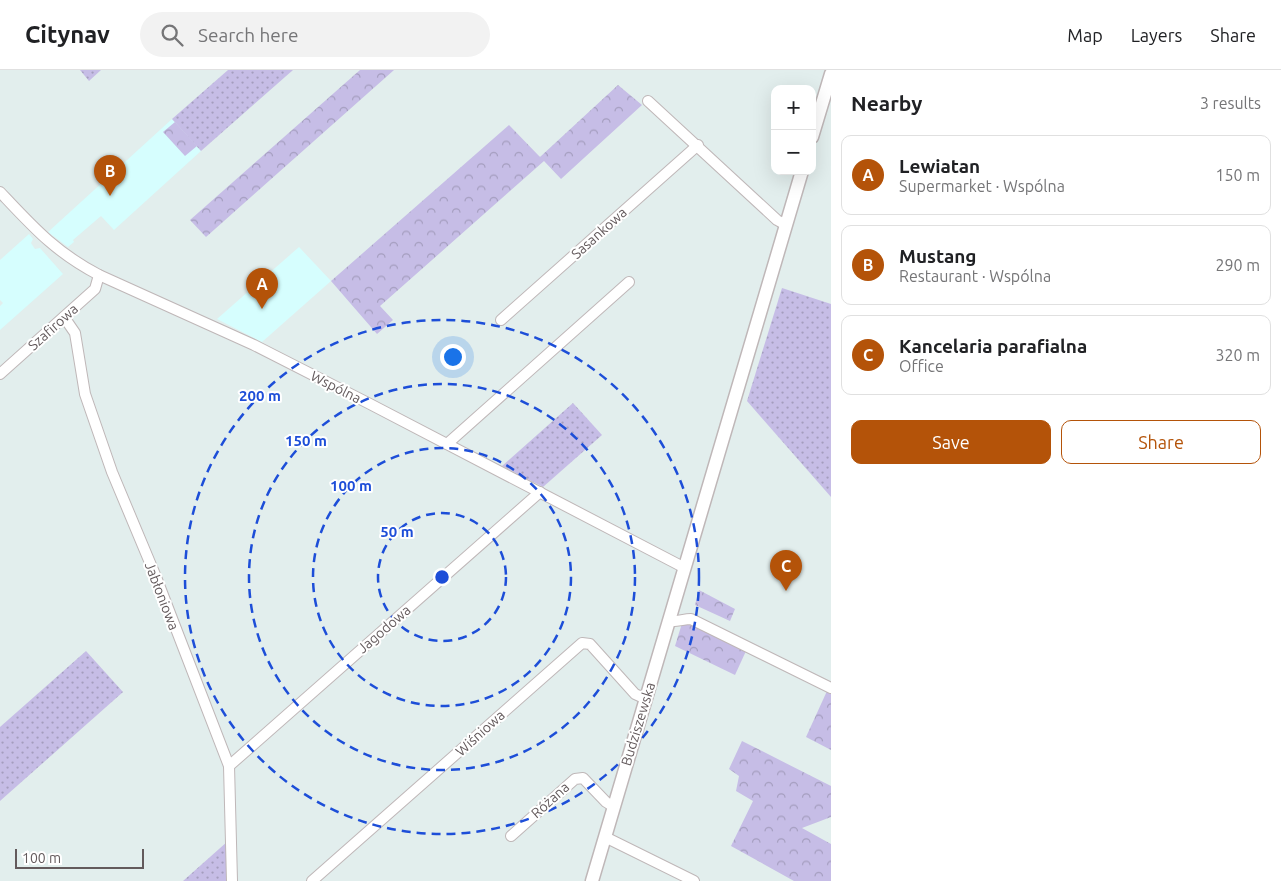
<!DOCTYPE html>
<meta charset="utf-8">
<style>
body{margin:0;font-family:Ubuntu,sans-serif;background:#f2f2f2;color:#202124}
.controls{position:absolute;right:15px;top:15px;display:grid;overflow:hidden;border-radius:10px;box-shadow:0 5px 20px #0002}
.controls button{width:45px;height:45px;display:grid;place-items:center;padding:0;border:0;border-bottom:1px solid #e0e0e0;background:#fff;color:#202124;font:25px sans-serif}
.scale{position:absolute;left:15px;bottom:12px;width:129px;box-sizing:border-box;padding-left:5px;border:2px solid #635a5c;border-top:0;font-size:14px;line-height:18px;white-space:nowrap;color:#635a5c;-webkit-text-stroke:4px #fff;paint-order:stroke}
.you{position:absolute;left:452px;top:286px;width:18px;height:18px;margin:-12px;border:4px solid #fff;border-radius:50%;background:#1a73e8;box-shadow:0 0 0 8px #1a73e833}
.badge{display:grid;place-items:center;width:32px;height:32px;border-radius:50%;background:#b45309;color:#fff;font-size:16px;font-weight:700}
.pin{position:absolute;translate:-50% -41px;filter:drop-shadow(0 1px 2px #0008)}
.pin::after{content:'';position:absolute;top:26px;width:18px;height:15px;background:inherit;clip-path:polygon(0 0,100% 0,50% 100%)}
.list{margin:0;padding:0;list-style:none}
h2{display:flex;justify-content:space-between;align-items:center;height:65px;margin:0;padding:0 20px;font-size:21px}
h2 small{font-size:16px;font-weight:400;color:#757577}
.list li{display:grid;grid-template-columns:32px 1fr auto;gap:15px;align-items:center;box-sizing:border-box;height:80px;margin:0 10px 10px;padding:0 10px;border:1px solid #e0e0e0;border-radius:10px}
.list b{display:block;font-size:19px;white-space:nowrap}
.list p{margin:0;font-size:16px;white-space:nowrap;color:#757577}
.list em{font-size:16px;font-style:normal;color:#757577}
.actions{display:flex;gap:10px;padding:15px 20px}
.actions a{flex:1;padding:11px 0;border:1px solid #b45309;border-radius:10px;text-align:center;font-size:18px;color:#b45309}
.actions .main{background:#b45309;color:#fff}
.icon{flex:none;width:28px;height:28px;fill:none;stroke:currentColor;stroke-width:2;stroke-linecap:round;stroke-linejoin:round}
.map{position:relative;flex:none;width:831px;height:811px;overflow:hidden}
header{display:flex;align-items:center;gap:30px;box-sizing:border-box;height:70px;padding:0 25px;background:#fff;border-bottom:1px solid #e0e0e0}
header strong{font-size:24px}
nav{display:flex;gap:28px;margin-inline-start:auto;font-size:18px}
.search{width:350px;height:45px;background:#f2f2f2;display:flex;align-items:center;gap:12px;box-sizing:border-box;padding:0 18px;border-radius:28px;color:#757577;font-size:19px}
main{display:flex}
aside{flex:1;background:#fff}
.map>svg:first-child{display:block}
.commercial{fill:#d6fefe}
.grass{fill:url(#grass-dots)}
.forest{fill:url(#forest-crowns)}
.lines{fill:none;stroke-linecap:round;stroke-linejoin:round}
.minor-casing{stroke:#bfb7b8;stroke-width:12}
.tertiary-casing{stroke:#bfb7b8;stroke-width:15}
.minor{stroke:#fff;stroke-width:10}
.tertiary{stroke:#fff;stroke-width:12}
.ring{fill:none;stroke:#1d4ed8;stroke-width:2.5;stroke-dasharray:9 6}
.labels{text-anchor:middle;stroke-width:4;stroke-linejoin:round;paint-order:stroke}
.street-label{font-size:14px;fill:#635a5c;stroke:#fff}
.centre{fill:#1d4ed8;stroke:#fff;stroke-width:2.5}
.ring-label{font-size:15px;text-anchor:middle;font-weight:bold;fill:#1d4ed8;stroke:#fff;stroke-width:4;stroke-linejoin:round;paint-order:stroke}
</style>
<header>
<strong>Citynav</strong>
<div class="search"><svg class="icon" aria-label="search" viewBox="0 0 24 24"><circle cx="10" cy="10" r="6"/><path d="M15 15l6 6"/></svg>Search here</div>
<nav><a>Map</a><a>Layers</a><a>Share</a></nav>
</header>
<main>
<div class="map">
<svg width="831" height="811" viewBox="0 0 831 811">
<defs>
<pattern id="grass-dots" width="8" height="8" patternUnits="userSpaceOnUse" patternTransform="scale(1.25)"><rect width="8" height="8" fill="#c6bde6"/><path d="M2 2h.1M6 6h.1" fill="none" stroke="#a49dbe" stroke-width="1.8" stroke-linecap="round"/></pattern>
<pattern id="forest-crowns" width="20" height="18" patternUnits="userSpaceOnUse" patternTransform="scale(1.25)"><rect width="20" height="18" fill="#c6bde6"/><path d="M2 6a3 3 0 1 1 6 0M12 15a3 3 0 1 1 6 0" fill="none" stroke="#a49dbe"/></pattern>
</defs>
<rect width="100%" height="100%" fill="#e2eeed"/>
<g class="commercial">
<path d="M172,49L201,81L114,160L101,146L73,170L74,172L68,177L48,162Z"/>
<path d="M29,164L33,169L31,173L35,179L40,178L63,204L0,260V236L3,233L0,230V190Z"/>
<path d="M299,177L331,211L262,272L217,249Z"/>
</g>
<g class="grass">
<path d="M80,0H101L89,11Z"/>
<path d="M228,0H293L201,81L172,49Z"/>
<path d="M782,218L831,234V427L747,331Z"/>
<path d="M573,333L602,365L543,417L502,396Z"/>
<path d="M86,581L123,622L0,731V657Z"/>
<path d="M228,771V811H183Z"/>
</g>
<g class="forest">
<path d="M360,0H394L206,167L190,150Z"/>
<path d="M618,15L642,35L561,109L544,91L380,236L393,250L377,264L331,211L509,55L540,87Z"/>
<path d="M175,52L197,76L185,86L163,62Z"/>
<path d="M699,520L735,539L730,551L695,535Z"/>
<path d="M683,550L746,581L735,605L675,576Z"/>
<path d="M827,621L831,623V680L806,667Z"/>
<path d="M742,671L831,716V747L802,758L831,774V811H794L731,776L753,731L736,721L739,706L729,699Z"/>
</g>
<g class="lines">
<g class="minor-casing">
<g id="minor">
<path d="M648,31L777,150L786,155"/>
<path d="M0,122C33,157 55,182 99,205L254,275L370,334L685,498"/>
<path d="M64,247L75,263L85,324L112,402L156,507L229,696L232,811"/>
<path d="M501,250L698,75"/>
<path d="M0,304L95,219L99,205"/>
<path d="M447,374L629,212"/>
<path d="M669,551C678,552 683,549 691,549L831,618"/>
<path d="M229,696L540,422"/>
<path d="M511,766L575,709L583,708L606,732L614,737"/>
<path d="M605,767L694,811"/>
<path d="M312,811L582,573L590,574L635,624L646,629"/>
</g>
</g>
<g class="tertiary-casing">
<g id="tertiary">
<path d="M812,67L831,4"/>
<path d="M592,811L802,101"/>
</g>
</g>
<use href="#minor" class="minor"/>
<use href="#tertiary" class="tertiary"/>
</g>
<g class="ring">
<circle cx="442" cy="507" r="64"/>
<circle cx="442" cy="507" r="129"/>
<circle cx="442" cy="507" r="193"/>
<circle cx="442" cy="507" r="257"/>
</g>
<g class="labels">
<g class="street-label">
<text transform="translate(599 163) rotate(-42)" y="5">Sasankowa</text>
<text transform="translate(53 257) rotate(-42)" y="5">Szafirowa</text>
<text transform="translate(336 317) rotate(27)" y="5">Wspólna</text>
<text transform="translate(162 526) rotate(69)" y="5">Jabłoniowa</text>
<text transform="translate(384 559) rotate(-41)" y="5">Jagodowa</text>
<text transform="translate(638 654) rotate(-73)" y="5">Budziszewska</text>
<text transform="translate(480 663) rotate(-42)" y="5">Wiśniowa</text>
<text transform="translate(550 730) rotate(-42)" y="5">Różana</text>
</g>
</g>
<circle cx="442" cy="507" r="8" class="centre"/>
<g class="ring-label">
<text x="260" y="331">200 m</text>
<text x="306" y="376">150 m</text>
<text x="351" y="421">100 m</text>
<text x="397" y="467">50 m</text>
</g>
</svg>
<div class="controls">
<button>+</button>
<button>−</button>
</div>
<div class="scale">100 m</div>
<div class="you"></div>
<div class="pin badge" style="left:262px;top:239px">A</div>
<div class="pin badge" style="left:110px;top:126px">B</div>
<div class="pin badge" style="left:786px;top:521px">C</div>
</div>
<aside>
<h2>Nearby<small>3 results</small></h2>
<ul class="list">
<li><span class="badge">A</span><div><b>Lewiatan</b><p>Supermarket · Wspólna</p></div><em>150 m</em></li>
<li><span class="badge">B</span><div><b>Mustang</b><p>Restaurant · Wspólna</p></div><em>290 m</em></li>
<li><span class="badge">C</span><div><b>Kancelaria parafialna</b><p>Office</p></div><em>320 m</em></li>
</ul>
<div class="actions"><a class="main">Save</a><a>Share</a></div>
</aside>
</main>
